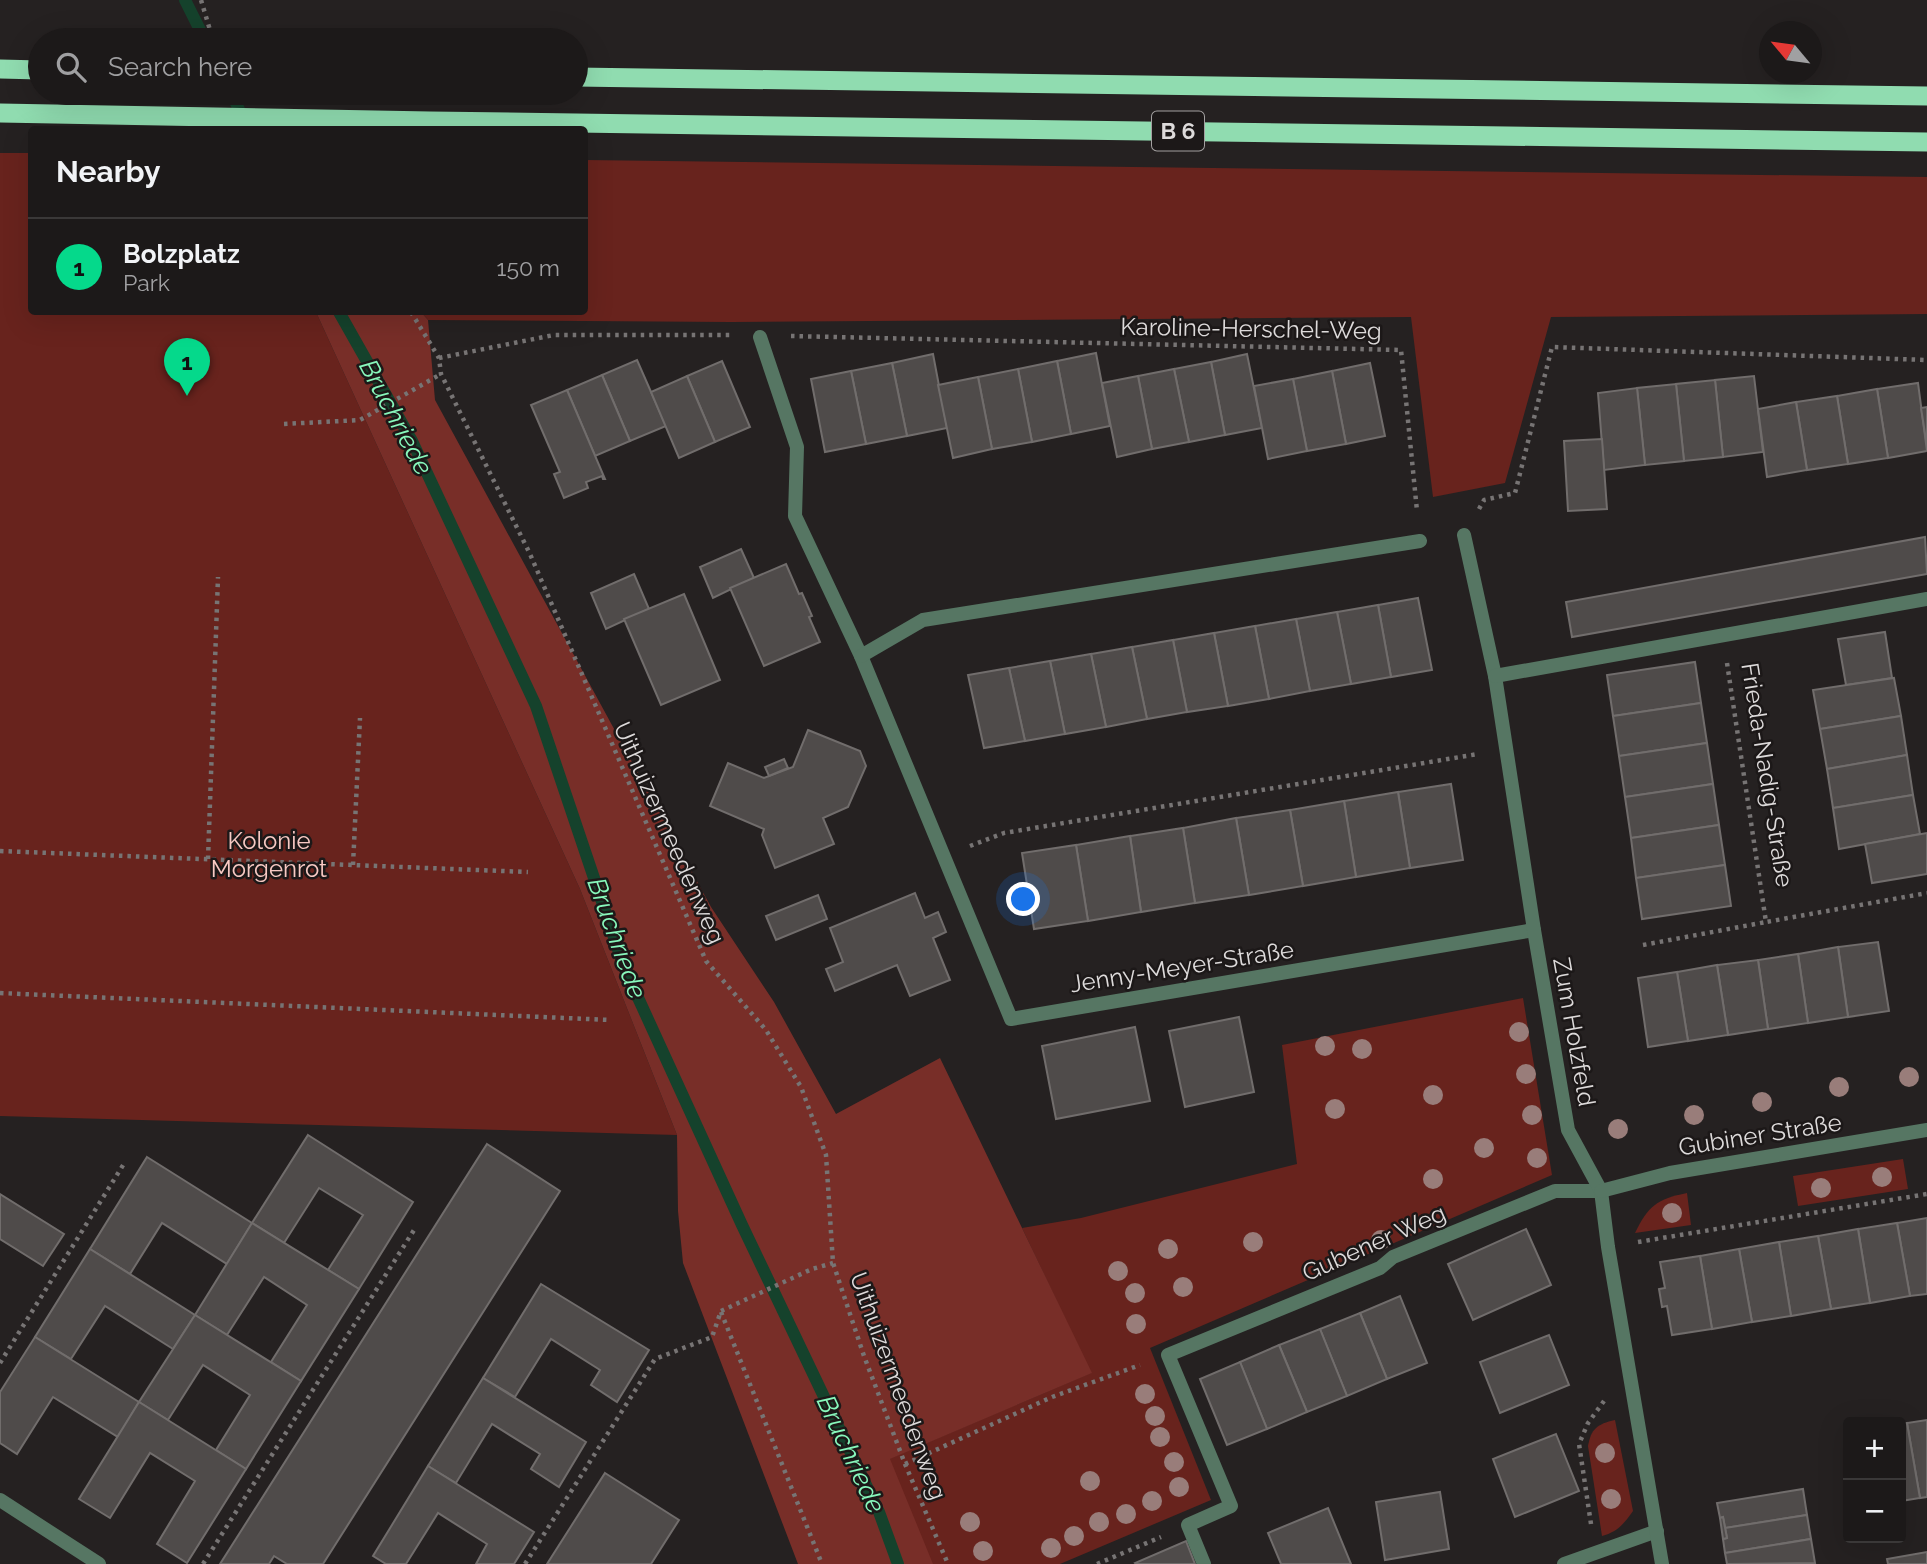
<!DOCTYPE html>
<meta charset="utf-8">
<style>
body{margin:0;font-family:Raleway,sans-serif;background:#252222;color:#f1f3f6}
.controls{position:absolute;right:21px;bottom:21px;display:grid;overflow:hidden;border-radius:7px;box-shadow:0 7px 28px #0002}
.controls button{width:63px;height:63px;display:grid;place-items:center;padding:0;border:0;border-bottom:2px solid #3a3838;background:#1c1919;color:#f1f3f6;font:35px sans-serif}
.compass{position:absolute;left:1759px;top:21px;width:63px;height:63px;border-radius:50%;background:#1c1919;box-shadow:0 7px 28px #0002;rotate:299deg}
.you{position:absolute;left:1024px;top:900px;width:24px;height:24px;margin:-18px;border:5px solid #fff;border-radius:50%;background:#1a73e8;box-shadow:0 0 0 10px #1a73e833}
.badge{display:grid;place-items:center;width:46px;height:46px;border-radius:50%;background:#05d98b;color:#111;font-size:23px;font-weight:700}
.pin{position:absolute;translate:-50% -58px;filter:drop-shadow(0 2px 4px #0008)}
.pin::after{content:'';position:absolute;top:37px;width:24px;height:21px;background:inherit;clip-path:polygon(0 0,100% 0,50% 100%)}
.list{margin:0;padding:0;list-style:none}
h2{display:flex;justify-content:space-between;align-items:center;height:91px;margin:0;padding:0 28px;font-size:30px}
h2 small{font-size:23px;font-weight:400;color:#a0a0a2}
.list li{display:grid;grid-template-columns:46px 1fr auto;gap:21px;align-items:center;box-sizing:border-box;height:98px;padding:0 28px;border-top:2px solid #3a3838}
.list b{display:block;font-size:26px;white-space:nowrap}
.list p{margin:0;font-size:23px;white-space:nowrap;color:#a0a0a2}
.list em{font-size:23px;font-style:normal;color:#a0a0a2}
.icon{flex:none;width:38px;height:38px;fill:none;stroke:currentColor;stroke-width:2;stroke-linecap:round;stroke-linejoin:round}
.map{position:relative;flex:none;width:1927px;height:1564px;overflow:hidden}
.search{position:absolute;background:#1c1919;box-shadow:0 7px 28px #0002;left:28px;top:28px;width:560px;height:77px;display:flex;align-items:center;gap:18px;box-sizing:border-box;padding:0 24px;border-radius:38px;color:#a0a0a2;font-size:26px}
.panel{position:absolute;background:#1c1919;box-shadow:0 7px 28px #0002;left:28px;top:126px;width:560px;height:189px;border-radius:7px}
.map>svg:first-child{display:block}
.green{fill:#68231d}
.forest{fill:#782e28}
.lines{fill:none;stroke-linecap:round;stroke-linejoin:round}
.stream{stroke:#15422c;stroke-width:12}
.building{fill:#4f4b4a;stroke:#716d6c;stroke-width:2}
.path{stroke:#777474;stroke-width:4.5;stroke-dasharray:3.5 5;stroke-linecap:butt}
.service{stroke:#567663;stroke-width:14}
.minor{stroke:#567663;stroke-width:14}
.trunk{stroke:#90dcb0;stroke-width:19}
.tree{fill:#997d7a}
.labels{text-anchor:middle;stroke-width:5;stroke-linejoin:round;paint-order:stroke}
.shield{fill:#1c1818;stroke:#a3a0a0;stroke-width:2}
.shield-label{font-size:23px;font-weight:bold;fill:#dddada}
.street-label{font-size:24px;fill:#dddada;stroke:#1c1818}
.park-label{font-size:24px;fill:#f8c9c3;stroke:#1c1818}
.water-label{font-size:26px;font-style:italic;fill:#88f8bc;stroke:#1c1818}
</style>
<div class="map">
<svg width="1927" height="1564" viewBox="0 0 1927 1564">
<rect width="100%" height="100%" fill="#252121"/>
<g class="green">
<path d="M0,153H31L32,312H316L580,889L677,1135L0,1116Z"/>
<path d="M585,160L1927,177V314L1551,317L1505,483L1433,497L1411,317L731,322L428,320L421,312H584Z"/>
<path d="M1523,998L1552,1175L1150,1348L1211,1500L1060,1564H932L889,1459L1091,1373L1022,1228L1081,1218L1297,1164L1282,1045Z"/>
<path d="M1903,1159L1908,1189L1798,1206L1793,1176Z"/>
<path d="M1687,1193L1691,1225L1635,1233C1648,1206 1657,1199 1687,1193Z"/>
<path d="M1615,1420L1633,1511C1624,1524 1617,1532 1602,1536L1588,1446C1591,1429 1597,1424 1615,1420Z"/>
</g>
<path class="forest" d="M316,312H421L428,320L435,400L711,907L774,1002L836,1114L940,1058L1092,1373L890,1459L933,1564H798L683,1263L678,1211L677,1135L580,889Z"/>
<g class="lines">
<g class="stream">
<path d="M185,0L205,40"/>
<path d="M231,93L249,130"/>
<path d="M339,312L412,441L536,706L624,967L742,1225L879,1512L898,1564"/>
</g>
</g>
<g class="building">
<path d="M1096,353L1110,426L1071,434L1057,361Z"/>
<path d="M933,354L947,428L907,436L892,363Z"/>
<path d="M1247,354L1262,428L1225,435L1211,362Z"/>
<path d="M637,360L666,426L630,441L602,375Z"/>
<path d="M722,361L750,427L715,442L687,376Z"/>
<path d="M1057,361L1071,434L1032,442L1018,369Z"/>
<path d="M1211,362L1225,435L1189,442L1174,369Z"/>
<path d="M892,363L907,436L866,444L851,371Z"/>
<path d="M1370,363L1385,436L1346,444L1332,371Z"/>
<path d="M1018,369L1032,442L992,449L978,377Z"/>
<path d="M1174,369L1189,442L1152,449L1138,376Z"/>
<path d="M851,371L866,444L825,452L811,379Z"/>
<path d="M1332,371L1346,444L1307,451L1293,379Z"/>
<path d="M602,375L630,441L595,456L567,390Z"/>
<path d="M687,376L715,442L679,458L651,392Z"/>
<path d="M1138,376L1152,449L1117,457L1102,383Z"/>
<path d="M1754,376L1763,452L1723,457L1715,380Z"/>
<path d="M978,377L992,449L953,458L938,385Z"/>
<path d="M1293,379L1307,451L1268,459L1254,386Z"/>
<path d="M1715,380L1723,457L1684,461L1676,384Z"/>
<path d="M1918,383L1927,451L1888,458L1877,389Z"/>
<path d="M1676,384L1684,461L1645,465L1637,388Z"/>
<path d="M1637,388L1645,465L1604,470L1598,393Z"/>
<path d="M1877,389L1888,458L1848,464L1837,396Z"/>
<path d="M567,390L605,479H603L602,476L586,482L588,488L564,498L554,474L560,472L531,405Z"/>
<path d="M1837,396L1848,464L1807,470L1796,402Z"/>
<path d="M1796,402L1807,470L1767,477L1758,409Z"/>
<path d="M1927,407V446L1921,408Z"/>
<path d="M1602,439L1607,509L1568,511L1564,441Z"/>
<path d="M1925,537L1927,574L1572,637L1566,602Z"/>
<path d="M741,549L754,578L713,598L700,567Z"/>
<path d="M786,564L799,594L802,593L812,616L809,617L820,642L764,666L730,588Z"/>
<path d="M634,574L649,609L606,629L591,593Z"/>
<path d="M684,594L720,680L661,705L624,619Z"/>
<path d="M1418,598L1432,670L1391,677L1378,605Z"/>
<path d="M1378,605L1391,677L1351,684L1337,612Z"/>
<path d="M1337,612L1351,684L1310,691L1296,619Z"/>
<path d="M1296,619L1310,691L1269,699L1255,626Z"/>
<path d="M1255,626L1269,699L1228,706L1214,633Z"/>
<path d="M1885,632L1892,678L1846,685L1838,639Z"/>
<path d="M1214,633L1228,706L1187,712L1173,640Z"/>
<path d="M1173,640L1187,712L1147,719L1132,647Z"/>
<path d="M1132,647L1147,719L1106,727L1091,654Z"/>
<path d="M1091,654L1106,727L1065,734L1050,661Z"/>
<path d="M1050,661L1065,734L1025,741L1009,668Z"/>
<path d="M1695,662L1701,703L1613,716L1607,675Z"/>
<path d="M1009,668L1025,741L984,748L968,675Z"/>
<path d="M1894,678L1901,716L1820,729L1813,690Z"/>
<path d="M1701,703L1707,743L1619,756L1613,716Z"/>
<path d="M1901,716L1907,755L1827,769L1820,729Z"/>
<path d="M808,730L860,751L866,766L848,807L823,818L834,844L775,868L762,835L764,829L710,806L728,763L764,778L793,767Z"/>
<path d="M1707,743L1713,784L1625,797L1619,756Z"/>
<path d="M1907,755L1913,795L1833,808L1827,769Z"/>
<path d="M784,759L788,768L769,776L765,767Z"/>
<path d="M1451,784L1463,860L1410,868L1398,792Z"/>
<path d="M1713,784L1719,825L1631,838L1625,797Z"/>
<path d="M1398,792L1410,868L1356,877L1344,801Z"/>
<path d="M1913,795L1920,834L1839,849L1833,808Z"/>
<path d="M1344,801L1356,877L1303,886L1290,810Z"/>
<path d="M1290,810L1303,886L1249,895L1236,818Z"/>
<path d="M1236,818L1249,895L1195,903L1183,828Z"/>
<path d="M1719,825L1725,865L1636,878L1631,838Z"/>
<path d="M1183,828L1195,903L1141,912L1130,836Z"/>
<path d="M1927,833V874L1872,883L1865,844Z"/>
<path d="M1130,836L1141,912L1088,921L1076,845Z"/>
<path d="M1076,845L1088,921L1034,929L1022,853Z"/>
<path d="M1725,865L1731,906L1642,919L1636,878Z"/>
<path d="M915,893L925,918L938,912L946,932L933,938L950,980L910,996L897,965L835,991L826,969L843,962L830,928Z"/>
<path d="M818,895L827,919L776,940L766,916Z"/>
<path d="M1878,942L1889,1011L1848,1017L1838,947Z"/>
<path d="M1838,947L1848,1017L1808,1023L1798,954Z"/>
<path d="M1798,954L1808,1023L1768,1029L1758,960Z"/>
<path d="M1758,960L1768,1029L1728,1035L1717,965Z"/>
<path d="M1717,965L1728,1035L1688,1041L1677,972Z"/>
<path d="M1677,972L1688,1041L1648,1047L1638,978Z"/>
<path d="M1239,1017L1254,1092L1185,1107L1169,1031Z"/>
<path d="M1135,1027L1150,1101L1056,1119L1042,1046Z"/>
<path d="M308,1135L413,1202L359,1289L328,1270L363,1215L319,1188L284,1243L252,1223Z"/>
<path d="M487,1144L560,1191L323,1564H287L274,1556L269,1564H220Z"/>
<path d="M147,1157L252,1223L227,1264L162,1223L130,1274L90,1249Z"/>
<path d="M0,1194L64,1234L43,1266L0,1239Z"/>
<path d="M1927,1218V1294L1910,1296L1897,1223Z"/>
<path d="M252,1223L359,1289L301,1381L271,1362L307,1305L264,1277L227,1335L195,1315Z"/>
<path d="M1897,1223L1910,1296L1870,1303L1858,1229Z"/>
<path d="M1526,1229L1551,1285L1473,1320L1448,1264Z"/>
<path d="M1858,1229L1870,1303L1831,1309L1818,1236Z"/>
<path d="M1818,1236L1831,1309L1791,1316L1779,1242Z"/>
<path d="M1779,1242L1791,1316L1752,1322L1739,1249Z"/>
<path d="M90,1249L195,1315L173,1349L105,1306L71,1359L35,1337Z"/>
<path d="M1739,1249L1752,1322L1712,1329L1700,1256Z"/>
<path d="M1700,1256L1712,1329L1672,1335L1667,1306L1662,1307L1659,1289L1665,1288L1660,1262Z"/>
<path d="M541,1284L649,1350L617,1402L591,1385L600,1370L551,1339L515,1397L483,1378Z"/>
<path d="M1400,1296L1427,1363L1387,1379L1360,1313Z"/>
<path d="M1360,1313L1387,1379L1347,1396L1320,1329Z"/>
<path d="M195,1315L301,1381L246,1469L216,1450L250,1395L203,1365L168,1420L139,1402Z"/>
<path d="M1320,1329L1347,1396L1307,1412L1279,1345Z"/>
<path d="M1549,1335L1569,1385L1500,1413L1480,1362Z"/>
<path d="M35,1337L139,1402L118,1437L53,1397L17,1454L0,1443V1392Z"/>
<path d="M1279,1345L1307,1412L1267,1429L1240,1362Z"/>
<path d="M1240,1362L1267,1429L1227,1445L1200,1379Z"/>
<path d="M483,1378L586,1442L559,1487L531,1469L540,1454L492,1424L456,1483L428,1466Z"/>
<path d="M139,1402L246,1469L187,1563L157,1544L195,1481L150,1453L110,1518L79,1499Z"/>
<path d="M1927,1420V1497L1920,1498L1907,1423Z"/>
<path d="M1907,1423L1920,1498L1901,1501V1425Z"/>
<path d="M1556,1434L1579,1491L1515,1517L1493,1459Z"/>
<path d="M428,1466L534,1532L514,1564H476L487,1544L438,1513L406,1564H386L373,1556Z"/>
<path d="M605,1473L679,1520L651,1564H547Z"/>
<path d="M1803,1489L1807,1515L1725,1528L1723,1517L1720,1518L1717,1503Z"/>
<path d="M1440,1492L1449,1549L1385,1560L1376,1502Z"/>
<path d="M1328,1508L1351,1564H1281L1268,1533Z"/>
<path d="M1807,1515L1811,1539L1725,1553L1723,1539L1727,1538L1725,1528Z"/>
<path d="M1723,1517L1727,1538L1723,1539L1720,1518Z"/>
<path d="M1811,1539L1815,1563L1727,1564L1725,1553Z"/>
<path d="M1186,1541L1195,1564H1136L1135,1563Z"/>
<path d="M1927,1552V1564H1888L1887,1559Z"/>
</g>
<g class="lines">
<g class="path">
<path d="M201,0L213,40"/>
<path d="M411,312L439,358L441,374L530,554L706,961L766,1030L801,1087L826,1155L833,1263L864,1356L905,1464L948,1564"/>
<path d="M791,336L1401,350L1417,511"/>
<path d="M439,358L554,335H733"/>
<path d="M284,424L360,420L441,374"/>
<path d="M1479,509L1484,500L1515,493L1552,347L1927,360"/>
<path d="M1727,663L1766,922L1927,893"/>
<path d="M970,846L1004,833L1478,754"/>
<path d="M0,851L528,872"/>
<path d="M208,859L218,577"/>
<path d="M353,865L360,718"/>
<path d="M1643,945L1766,922"/>
<path d="M0,993L610,1020"/>
<path d="M1638,1242L1927,1194"/>
<path d="M721,1311L812,1269L833,1263"/>
<path d="M721,1312L822,1564"/>
<path d="M0,1363L125,1162"/>
<path d="M905,1464L1052,1397L1140,1365"/>
<path d="M1591,1524L1579,1444L1588,1423L1604,1401"/>
<path d="M203,1564L414,1230"/>
<path d="M525,1564L655,1359L712,1337L721,1311"/>
<path d="M1097,1564L1161,1537"/>
</g>
<g class="service">
<path d="M1204,1564L1188,1525L1231,1506L1168,1355L1380,1268L1393,1257L1555,1191H1601"/>
<path d="M1564,1564L1657,1531"/>
</g>
<g class="minor">
<path d="M760,337L797,447L795,516L861,656L1011,1019L1534,930"/>
<path d="M1464,535L1495,676L1534,930L1568,1130L1601,1191L1608,1247L1662,1564"/>
<path d="M861,656L923,620L1420,541"/>
<path d="M1495,676L1927,599"/>
<path d="M1601,1191L1670,1173L1927,1130"/>
<path d="M0,1500L99,1564"/>
</g>
<g class="trunk">
<path d="M0,69L40,70"/>
<path d="M576,77L1927,96"/>
<path d="M0,113L430,121L1927,142"/>
</g>
</g>
<g class="tree">
<circle cx="1519" cy="1032" r="10"/>
<circle cx="1325" cy="1046" r="10"/>
<circle cx="1362" cy="1049" r="10"/>
<circle cx="1526" cy="1074" r="10"/>
<circle cx="1909" cy="1077" r="10"/>
<circle cx="1839" cy="1087" r="10"/>
<circle cx="1433" cy="1095" r="10"/>
<circle cx="1762" cy="1102" r="10"/>
<circle cx="1335" cy="1109" r="10"/>
<circle cx="1532" cy="1115" r="10"/>
<circle cx="1694" cy="1115" r="10"/>
<circle cx="1618" cy="1129" r="10"/>
<circle cx="1484" cy="1148" r="10"/>
<circle cx="1537" cy="1158" r="10"/>
<circle cx="1882" cy="1177" r="10"/>
<circle cx="1433" cy="1179" r="10"/>
<circle cx="1821" cy="1188" r="10"/>
<circle cx="1672" cy="1213" r="10"/>
<circle cx="1381" cy="1240" r="10"/>
<circle cx="1253" cy="1242" r="10"/>
<circle cx="1168" cy="1249" r="10"/>
<circle cx="1118" cy="1271" r="10"/>
<circle cx="1183" cy="1287" r="10"/>
<circle cx="1135" cy="1293" r="10"/>
<circle cx="1136" cy="1324" r="10"/>
<circle cx="1145" cy="1394" r="10"/>
<circle cx="1155" cy="1416" r="10"/>
<circle cx="1160" cy="1437" r="10"/>
<circle cx="1605" cy="1453" r="10"/>
<circle cx="1174" cy="1462" r="10"/>
<circle cx="1090" cy="1481" r="10"/>
<circle cx="1179" cy="1487" r="10"/>
<circle cx="1611" cy="1499" r="10"/>
<circle cx="1152" cy="1501" r="10"/>
<circle cx="1126" cy="1514" r="10"/>
<circle cx="970" cy="1522" r="10"/>
<circle cx="1099" cy="1522" r="10"/>
<circle cx="1074" cy="1536" r="10"/>
<circle cx="1051" cy="1548" r="10"/>
<circle cx="983" cy="1551" r="10"/>
</g>
<g class="labels">
<rect class="shield" x="1152" y="111.5" width="52" height="39" rx="5"/>
<g class="shield-label">
<text x="1178" y="139">B 6</text>
</g>
<g class="street-label">
<text transform="translate(1251 329) rotate(1)" y="8">Karoline-Herschel-Weg</text>
<text transform="translate(1767 775) rotate(81)" y="8">Frieda-Nadig-Straße</text>
<text transform="translate(669 833) rotate(66)" y="8">Uithuizermeedenweg</text>
<text transform="translate(1182 967) rotate(-9)" y="8">Jenny-Meyer-Straße</text>
<text transform="translate(1574 1032) rotate(80)" y="8">Zum Holzfeld</text>
<text transform="translate(1760 1135) rotate(-9)" y="8">Gubiner Straße</text>
<text transform="translate(1374 1243) rotate(-24)" y="8">Gubener Weg</text>
<text transform="translate(898 1386) rotate(70)" y="8">Uithuizermeedenweg</text>
</g>
<g class="park-label">
<text x="269" y="849">Kolonie<tspan x="269" dy="28">Morgenrot</tspan></text>
</g>
<g class="water-label">
<text transform="translate(396 417) rotate(62)" y="9">Bruchriede</text>
<text transform="translate(617 938) rotate(70)" y="9">Bruchriede</text>
<text transform="translate(851 1454) rotate(65)" y="9">Bruchriede</text>
</g>
</g>
</svg>
<div class="controls">
<button>+</button>
<button>−</button>
</div>
<svg class="compass" viewBox="-18 -18 36 36"><path d="M0-13l5 13h-10z" fill="#e53935"/><path d="M0 13l5-13h-10z" fill="#a0a0a2"/></svg>
<div class="you"></div>
<div class="pin badge" style="left:187px;top:396px">1</div>
<div class="search"><svg class="icon" aria-label="search" viewBox="0 0 24 24"><circle cx="10" cy="10" r="6"/><path d="M15 15l6 6"/></svg>Search here</div>
<section class="panel">
<h2>Nearby<small></small></h2>
<ul class="list">
<li><span class="badge">1</span><div><b>Bolzplatz</b><p>Park</p></div><em>150 m</em></li>
</ul>
</section>
</div>
